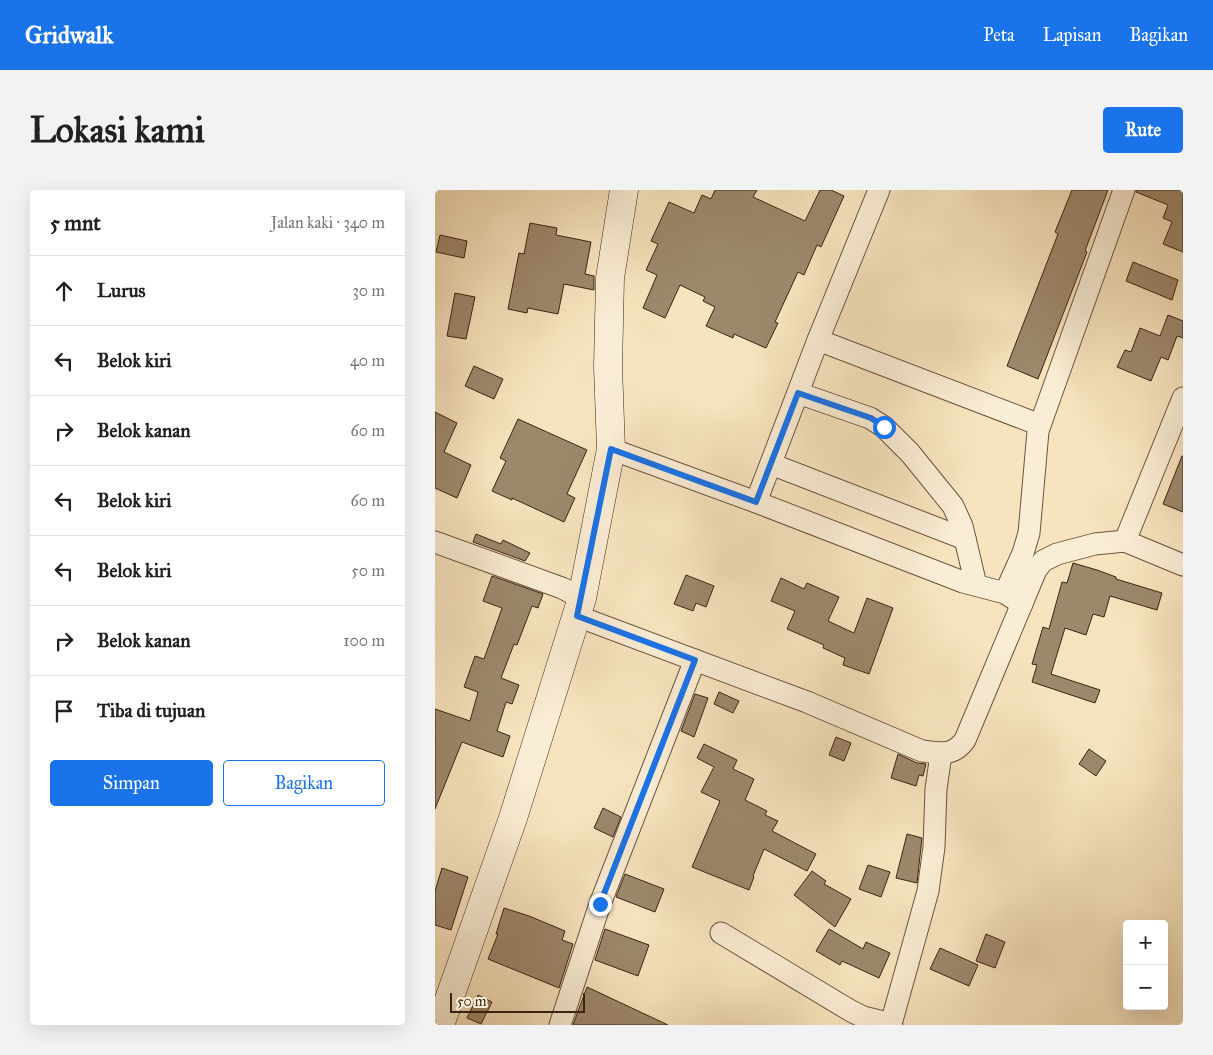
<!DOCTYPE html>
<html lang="id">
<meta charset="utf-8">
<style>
body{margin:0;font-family:"IM FELL Great Primer",serif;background:#f2f2f2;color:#202124}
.controls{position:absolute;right:15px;bottom:15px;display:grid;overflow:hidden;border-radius:5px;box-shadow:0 5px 20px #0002}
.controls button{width:45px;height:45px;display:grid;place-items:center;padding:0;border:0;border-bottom:1px solid #e0e0e0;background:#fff;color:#202124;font:25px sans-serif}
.scale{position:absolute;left:15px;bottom:12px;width:135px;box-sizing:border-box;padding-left:5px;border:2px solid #3c2413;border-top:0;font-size:14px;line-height:18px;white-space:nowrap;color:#3c2413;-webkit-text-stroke:4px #faedd5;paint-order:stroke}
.stop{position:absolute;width:15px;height:15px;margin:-11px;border:4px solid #1a73e8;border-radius:50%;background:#fff}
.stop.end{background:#1a73e8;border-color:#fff;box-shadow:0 1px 5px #0008}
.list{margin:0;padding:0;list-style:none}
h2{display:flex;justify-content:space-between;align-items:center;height:65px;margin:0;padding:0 20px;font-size:21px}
h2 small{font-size:16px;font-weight:400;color:#757577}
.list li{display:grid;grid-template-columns:32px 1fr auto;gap:15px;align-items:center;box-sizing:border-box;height:70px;padding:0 20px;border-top:1px solid #e0e0e0}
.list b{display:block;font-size:19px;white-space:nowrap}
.list em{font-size:16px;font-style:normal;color:#757577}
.actions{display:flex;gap:10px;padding:15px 20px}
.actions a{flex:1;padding:11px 0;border:1px solid #1a73e8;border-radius:5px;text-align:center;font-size:18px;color:#1a73e8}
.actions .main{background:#1a73e8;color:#fff}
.icon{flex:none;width:28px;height:28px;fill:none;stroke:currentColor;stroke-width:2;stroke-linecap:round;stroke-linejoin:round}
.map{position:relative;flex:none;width:748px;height:835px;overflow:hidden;border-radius:5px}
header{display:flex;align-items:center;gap:30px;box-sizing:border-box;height:70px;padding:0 25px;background:#1a73e8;color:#fff}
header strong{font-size:24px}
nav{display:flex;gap:28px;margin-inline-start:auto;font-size:18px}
.intro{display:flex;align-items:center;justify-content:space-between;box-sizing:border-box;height:120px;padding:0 30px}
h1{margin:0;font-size:35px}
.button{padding:12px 22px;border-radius:5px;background:#1a73e8;color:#fff;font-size:18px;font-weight:700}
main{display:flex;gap:30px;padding:0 30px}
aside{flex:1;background:#fff;border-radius:5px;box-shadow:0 5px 20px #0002}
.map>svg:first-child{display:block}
.building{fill:#9d886c;stroke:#3c2413}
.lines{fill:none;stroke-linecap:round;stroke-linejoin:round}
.minor-casing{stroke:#6b543e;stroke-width:23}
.secondary-casing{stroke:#3c2413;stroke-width:29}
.minor{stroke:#faedd5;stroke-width:21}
.secondary{stroke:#faedd5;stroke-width:28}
.route{stroke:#1a73e8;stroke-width:6}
</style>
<header>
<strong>Gridwalk</strong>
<nav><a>Peta</a><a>Lapisan</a><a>Bagikan</a></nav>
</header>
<div class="intro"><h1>Lokasi kami</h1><a class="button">Rute</a></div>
<main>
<aside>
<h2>5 mnt<small>Jalan kaki · 340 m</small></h2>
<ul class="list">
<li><svg class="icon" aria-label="ahead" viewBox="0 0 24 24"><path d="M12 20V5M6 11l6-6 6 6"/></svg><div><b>Lurus</b></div><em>30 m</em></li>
<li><svg class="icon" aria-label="left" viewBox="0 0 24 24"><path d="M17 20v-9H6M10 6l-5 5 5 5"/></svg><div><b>Belok kiri</b></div><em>40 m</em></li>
<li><svg class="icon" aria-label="right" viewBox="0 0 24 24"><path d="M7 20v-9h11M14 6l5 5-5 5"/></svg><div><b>Belok kanan</b></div><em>60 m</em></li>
<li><svg class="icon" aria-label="left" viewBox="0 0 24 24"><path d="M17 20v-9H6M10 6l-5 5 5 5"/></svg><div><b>Belok kiri</b></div><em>60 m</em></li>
<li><svg class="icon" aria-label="left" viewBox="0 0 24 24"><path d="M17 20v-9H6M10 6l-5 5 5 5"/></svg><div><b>Belok kiri</b></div><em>50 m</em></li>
<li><svg class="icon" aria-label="right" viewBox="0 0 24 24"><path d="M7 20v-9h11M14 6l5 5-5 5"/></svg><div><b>Belok kanan</b></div><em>100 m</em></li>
<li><svg class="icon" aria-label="arrive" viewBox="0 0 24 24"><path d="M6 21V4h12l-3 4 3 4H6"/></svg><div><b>Tiba di tujuan</b></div></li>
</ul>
<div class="actions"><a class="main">Simpan</a><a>Bagikan</a></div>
</aside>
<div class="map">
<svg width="748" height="835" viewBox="0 0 748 835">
<rect width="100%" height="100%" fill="#f7e4be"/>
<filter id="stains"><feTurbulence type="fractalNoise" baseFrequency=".004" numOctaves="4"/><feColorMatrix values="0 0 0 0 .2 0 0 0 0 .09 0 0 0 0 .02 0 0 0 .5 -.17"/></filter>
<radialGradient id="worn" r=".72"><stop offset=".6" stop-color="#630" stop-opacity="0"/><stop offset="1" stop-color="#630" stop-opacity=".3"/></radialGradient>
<g class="building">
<path d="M280,0H322L318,7L370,31L385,0H396L409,6L386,57L382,55L369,85L363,82L340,132L343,133L331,158L299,144L298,148L271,136L280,117L268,111L270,107L245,95L230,128L208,118L222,85L211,80L223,54L216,51L234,12L259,23L267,5L276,9Z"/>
<path d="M637,0H673L650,61L652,62L603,189L572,176L623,44L620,42Z"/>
<path d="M701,0H748V62L728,54L737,32L728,28L733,15L701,2Z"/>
<path d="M95,33L122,38L121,45L156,52L150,84L159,86V100L129,94L123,124L93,118L92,123L73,119L84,63L89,64Z"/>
<path d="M5,45L32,51L29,68L1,62Z"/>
<path d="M698,72L743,90L737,110L691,91Z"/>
<path d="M20,103L40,107L31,149L12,146Z"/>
<path d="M733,125L748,131V148L742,146L733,170L726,167L716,191L682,177L690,160L696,162L705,138L725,146Z"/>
<path d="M39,176L68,189L59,209L30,196Z"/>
<path d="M0,222L22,233L9,262L36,275L22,308L0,298Z"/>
<path d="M83,229L152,260L132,304L140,308L129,332L77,308V310L57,301L71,271L65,268Z"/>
<path d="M747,266H748V322L728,314Z"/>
<path d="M41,344L66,354L68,350L95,363L90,371L38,352Z"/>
<path d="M638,373L662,380L681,387V389L727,403L722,420L675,406L669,427L658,424L651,445L630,438L616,484L665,500L660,513L597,492L602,475L597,474L608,437L614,439L627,392L632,393Z"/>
<path d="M251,385L279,396L271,417L261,413L258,421L239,414Z"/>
<path d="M57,386L108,404L103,418L97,416L82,455L79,454L66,488L84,495L77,514L71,512L62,541L75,546L68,567L27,552L0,619V519L35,531L43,502L29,497L40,466L49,469L67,418L48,411Z"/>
<path d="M346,388L369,399L372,393L404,407L393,431L419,443L432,408L458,418L434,484L408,475L410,468L388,458L389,455L352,439L360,421L336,411Z"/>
<path d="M284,502L304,511L298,523L279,514Z"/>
<path d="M260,504L273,508L259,547L246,541Z"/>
<path d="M401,547L416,553L409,571L394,565Z"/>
<path d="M269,554L302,570L298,579L319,589L310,610L332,621L330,625L343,631L337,641L381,664L372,681L329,659L318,686L319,687L314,700L257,677L285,611L266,602L279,577L262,568Z"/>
<path d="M654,559L671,571L661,586L644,574Z"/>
<path d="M463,564L482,573L491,574L488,586L484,585L481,596L456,588Z"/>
<path d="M168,618L186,627L178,647L159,638Z"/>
<path d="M472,644L487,648L482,693L461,688Z"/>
<path d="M433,675L455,682L446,707L424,699Z"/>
<path d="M7,678L33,687L16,740L0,735V701Z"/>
<path d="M377,681L391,691L389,694L416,709L400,737L359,705Z"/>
<path d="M190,684L229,699L220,722L181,707Z"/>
<path d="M69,718L94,726L130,741L127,750L138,754L124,798L53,769L63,744H61Z"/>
<path d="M170,739L214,755L203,786L160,770Z"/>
<path d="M394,739L428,759L431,752L455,763L444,788L407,771L405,775L381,761Z"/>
<path d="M551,744L570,752L560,778L541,771Z"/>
<path d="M505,758L543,775L534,796L495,779Z"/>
<path d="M152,797L233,835H138Z"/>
<path d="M43,805L57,812L46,834L32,828Z"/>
</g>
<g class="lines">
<g class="minor-casing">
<g id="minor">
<path d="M383,150L605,235"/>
<path d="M363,203L435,228L449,237L475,263L518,316L527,336L541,395"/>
<path d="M176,259L321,312L528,392L570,403L587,414"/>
<path d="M336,274L530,349"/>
<path d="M321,312L383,150L444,0"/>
<path d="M690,351L748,208"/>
<path d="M0,352L127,398L147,408"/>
<path d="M570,403L588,363L594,343L603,241L689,0"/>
<path d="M142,426L372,512L487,561C505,563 518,567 530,550L601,380L608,371L622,364L660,354L690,351L748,375"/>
<path d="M286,743L416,821L428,827L456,834"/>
<path d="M125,835L165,714L260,470"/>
<path d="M457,835L456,834L493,701L499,657L501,599L506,564"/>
</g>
</g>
<g class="secondary-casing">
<path id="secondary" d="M5,835L78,628L147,408L176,259L173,177L175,88L189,0"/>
</g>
<use href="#minor" class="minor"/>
<use href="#secondary" class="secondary"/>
</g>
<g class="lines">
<path class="route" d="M165,714L260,470L142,426L176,259L321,312L363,203L436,228L449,237"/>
</g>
<rect width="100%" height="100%" filter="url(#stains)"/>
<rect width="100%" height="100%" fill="url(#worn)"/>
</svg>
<div class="controls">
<button>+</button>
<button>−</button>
</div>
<div class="scale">50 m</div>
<div class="stop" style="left:449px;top:237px"></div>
<div class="stop end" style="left:165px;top:714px"></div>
</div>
</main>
